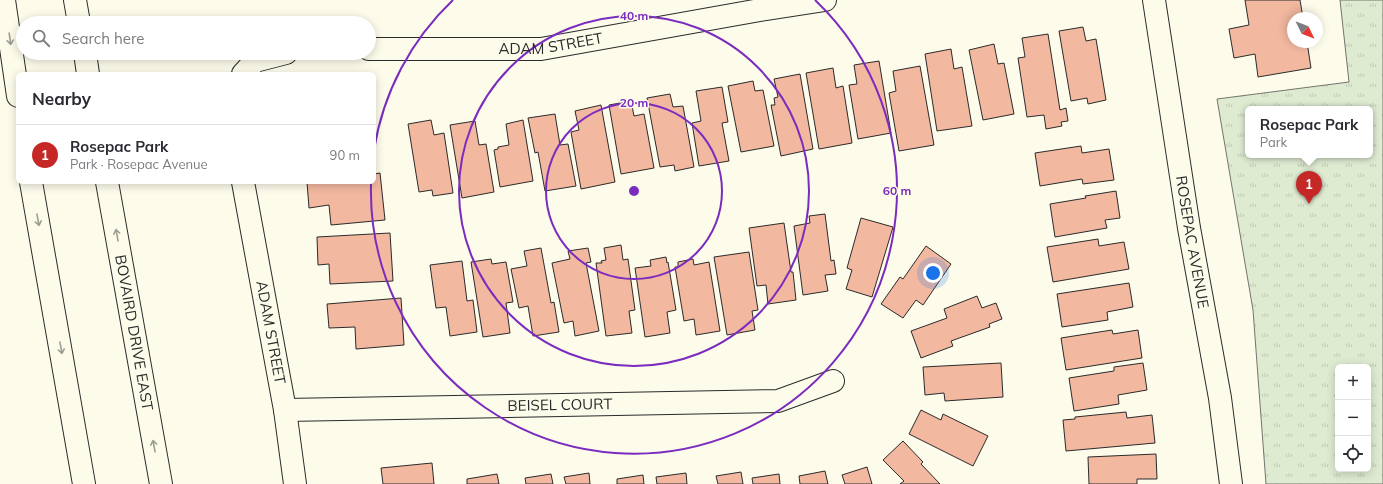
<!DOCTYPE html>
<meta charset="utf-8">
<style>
body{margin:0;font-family:Mulish,sans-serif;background:#f7f7f7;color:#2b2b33}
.controls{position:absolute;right:12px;bottom:12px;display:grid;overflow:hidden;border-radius:6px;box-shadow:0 2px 10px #0003}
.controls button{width:36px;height:36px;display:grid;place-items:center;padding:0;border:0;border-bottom:1px solid #e1e1e2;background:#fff;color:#2b2b33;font:20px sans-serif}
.compass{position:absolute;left:1287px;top:12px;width:36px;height:36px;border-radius:50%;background:#fff;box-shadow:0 2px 10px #0003;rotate:133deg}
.you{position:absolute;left:933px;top:273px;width:14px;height:14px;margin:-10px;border:3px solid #fff;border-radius:50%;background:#1a73e8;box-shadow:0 0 0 6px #1a73e833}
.badge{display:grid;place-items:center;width:26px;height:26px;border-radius:50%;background:#c62828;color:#fff;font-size:13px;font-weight:700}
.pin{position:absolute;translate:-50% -33px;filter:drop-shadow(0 1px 2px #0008)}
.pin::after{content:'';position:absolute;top:21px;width:14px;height:12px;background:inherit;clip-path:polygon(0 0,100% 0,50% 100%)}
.popup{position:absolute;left:1245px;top:106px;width:128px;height:52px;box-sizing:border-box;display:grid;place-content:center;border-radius:6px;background:#fff;filter:drop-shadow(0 1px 3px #0005);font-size:13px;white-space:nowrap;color:#7c7c81}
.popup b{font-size:15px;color:#2b2b33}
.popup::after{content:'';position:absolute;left:50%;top:100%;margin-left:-8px;border:8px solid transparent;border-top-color:#fff}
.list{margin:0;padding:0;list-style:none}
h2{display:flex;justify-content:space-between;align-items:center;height:52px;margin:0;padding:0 16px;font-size:17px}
h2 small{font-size:13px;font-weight:400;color:#7c7c81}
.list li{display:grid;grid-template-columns:26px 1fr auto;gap:12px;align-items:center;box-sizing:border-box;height:60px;padding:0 16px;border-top:1px solid #e1e1e2}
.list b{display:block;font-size:15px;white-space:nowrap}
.list p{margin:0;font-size:13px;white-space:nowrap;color:#7c7c81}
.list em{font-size:13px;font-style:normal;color:#7c7c81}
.icon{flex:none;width:22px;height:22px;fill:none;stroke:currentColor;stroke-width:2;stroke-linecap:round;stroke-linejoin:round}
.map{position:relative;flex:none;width:1383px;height:484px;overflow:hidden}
.search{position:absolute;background:#fff;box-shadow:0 2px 10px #0003;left:16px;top:16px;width:360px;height:44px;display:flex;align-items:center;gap:10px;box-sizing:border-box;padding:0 14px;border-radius:22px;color:#7c7c81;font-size:15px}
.panel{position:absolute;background:#fff;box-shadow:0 2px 10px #0003;left:16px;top:72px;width:360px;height:112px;border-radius:6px}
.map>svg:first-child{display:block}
.park{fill:url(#park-tufts);stroke:#74746e;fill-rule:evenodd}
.building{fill:#f2b8a0;stroke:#2b2b2b}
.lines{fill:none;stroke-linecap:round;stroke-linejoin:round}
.street-casing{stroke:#2b2b2b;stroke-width:24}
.primary-casing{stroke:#2b2b2b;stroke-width:24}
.street{stroke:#fdfbea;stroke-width:22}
.primary{stroke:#fdfbea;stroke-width:22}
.oneway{stroke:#9e9d94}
.ring{fill:none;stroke:#7b2cbf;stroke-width:2}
.labels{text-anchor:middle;stroke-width:3;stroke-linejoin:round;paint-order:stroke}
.street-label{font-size:15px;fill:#2b2b2b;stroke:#fdfbea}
.centre{fill:#7b2cbf;stroke:#fdfbea;stroke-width:2}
.ring-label{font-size:12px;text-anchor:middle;font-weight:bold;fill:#7b2cbf;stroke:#fdfbea;stroke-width:3;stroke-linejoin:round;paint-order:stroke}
</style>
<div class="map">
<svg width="1383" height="484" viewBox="0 0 1383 484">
<defs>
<pattern id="park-tufts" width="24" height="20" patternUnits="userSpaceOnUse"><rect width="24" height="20" fill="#deebd1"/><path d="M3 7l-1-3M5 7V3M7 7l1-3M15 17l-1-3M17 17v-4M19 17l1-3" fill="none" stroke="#bfcab4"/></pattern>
</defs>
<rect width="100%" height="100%" fill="#fdfbea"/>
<path class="park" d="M1340,0H1383V484H1266L1253,310L1217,99L1349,82ZM1248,109H1370V155H1248ZM1338,367H1368V469H1338Z"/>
<g class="building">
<path d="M1245,0H1300L1303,18H1293V42H1307L1311,68L1258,77L1255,54L1234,58L1229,29L1249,25Z"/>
<path d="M1083,27L1086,41L1096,39L1106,100L1088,104L1087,98L1071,101L1059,31Z"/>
<path d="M1048,34L1060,110L1066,108L1068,121L1061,122L1062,126L1046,129L1044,115L1027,117L1018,58L1025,57L1022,38Z"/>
<path d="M994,44L998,64L1004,63L1014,114L983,120L969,50Z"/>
<path d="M951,49L954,69L962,67L972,126L937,131L925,54Z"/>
<path d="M879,61L891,133L858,139L849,85L857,84L854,65Z"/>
<path d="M920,66L934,145L899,151L889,93L896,91L893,71Z"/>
<path d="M833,68L836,88L843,86L852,143L819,149L806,73Z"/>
<path d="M800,74L813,149L781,156L771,105H775L774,98L778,97L774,79Z"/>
<path d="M753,81L755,91L763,90L774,146L741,152L728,86Z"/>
<path d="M722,87L728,122L722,123L729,161L699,166L692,123L701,121L696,91Z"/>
<path d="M670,94L673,107L683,106L694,167L675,171L674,165L660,167L647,98Z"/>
<path d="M631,101L634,116L644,114L654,168L621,174L609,105Z"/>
<path d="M601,105L615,182L581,189L571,132L579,130L575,111Z"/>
<path d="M555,114L560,145L568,144L576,186L545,191L538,152L535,153L528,118Z"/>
<path d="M431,120L434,135L444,133L453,193L433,196L432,190L419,192L408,124Z"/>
<path d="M523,120L533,181L500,187L494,150L498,149V147L509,145L506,124Z"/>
<path d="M475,121L479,145L486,144L494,192L462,198L450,125Z"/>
<path d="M1081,146L1082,153L1109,149L1114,180L1083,184L1082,179L1040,186L1035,153Z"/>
<path d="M380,173L385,220L331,225L329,205L309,208L307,182H374V174Z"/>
<path d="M1116,191L1120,218L1105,220L1107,228L1055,237L1050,204L1086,198L1085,196Z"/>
<path d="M825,214L831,261L834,260L836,274L825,275L828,291L803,295L794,226L810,223L809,216Z"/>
<path d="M861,218L893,227L872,297L846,289L852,270L847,268Z"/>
<path d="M784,223L791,272H793L796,300L768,304L766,285L757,286L749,228Z"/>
<path d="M390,233L393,281L330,284L329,264L318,265L317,237Z"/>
<path d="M1098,239L1099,246L1124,242L1129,269L1053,282L1047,247Z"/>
<path d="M621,245L623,260L628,259L635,310L629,311L632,333L606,336L596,263H602L601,261L606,260L604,248Z"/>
<path d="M926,246L951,264L923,305L916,300L903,318L881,304L900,277L903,279Z"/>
<path d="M541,248L551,303L554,302L559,332L533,336L528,306L519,308L511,269L527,266L524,251Z"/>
<path d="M588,248L591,262L586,263L599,331L575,336L573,321L564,323L552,263L570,259L568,251Z"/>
<path d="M749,252L758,310L752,311L755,330L727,335L714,257Z"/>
<path d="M666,257L667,263L668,262L676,310L667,312L670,333L645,337L635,268L651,266L650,260Z"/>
<path d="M491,259L492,264L506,262L513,302L506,303L510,333L483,337L471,262Z"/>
<path d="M693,259L694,265L709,262L720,331L696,335L694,319L684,321L675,267H678V262Z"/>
<path d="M462,261L467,301L473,300L477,332L450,336L446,307L436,308L430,265Z"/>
<path d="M1129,283L1133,307L1107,312L1108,320L1062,327L1057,294Z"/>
<path d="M977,296L982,308L996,303L1002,319L989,324L990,327L951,341L953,346L921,358L911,331L947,318L944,309Z"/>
<path d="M401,298L404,345L356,349L355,327L329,328L327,304Z"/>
<path d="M1112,330L1113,334L1138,330L1142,358L1066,370L1061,338Z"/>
<path d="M1001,363L1003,397L945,401L944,393L925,395L923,367Z"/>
<path d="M1143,363L1147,390L1118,395L1119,404L1074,411L1069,378L1114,371V367Z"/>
<path d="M921,410L941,420L943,414L988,436L973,466L909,434Z"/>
<path d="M1126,412L1127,418L1152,415L1155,443L1066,451L1063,420L1075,419V417Z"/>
<path d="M903,441L923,462L921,464L940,484H900L904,481L883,460Z"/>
<path d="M1156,454L1157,479H1137V484H1089L1088,457Z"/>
<path d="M432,463L434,484H383L381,468Z"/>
<path d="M867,467L872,484H845L842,475Z"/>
<path d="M825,471L828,484H800L799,476Z"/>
<path d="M741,472L743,484H718L716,476Z"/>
<path d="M589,473L590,484H566L564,477Z"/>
<path d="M686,473L687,484H657L656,477Z"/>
<path d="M497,474L499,484H467V479Z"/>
<path d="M551,474L553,484H526L525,478Z"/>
<path d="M779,474L780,484H753L752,478Z"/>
<path d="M643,475L644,484H617V479Z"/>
</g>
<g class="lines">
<g class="street-casing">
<g id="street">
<path id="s1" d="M1154,0L1189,228L1220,398L1231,484"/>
<path id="s2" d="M369,49H541L760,10L825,0"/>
<path d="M243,74L255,61L286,53"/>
<path id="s3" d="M243,182L285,410L295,484"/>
<path id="s4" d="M285,410L778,401L833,381"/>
</g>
</g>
<g class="primary-casing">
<g id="primary">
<path d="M4,0L18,96"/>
<path d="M75,0L79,23"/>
<path d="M85,53L88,74"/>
<path d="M31,182L84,484"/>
<path id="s5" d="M107,182L161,484"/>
</g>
</g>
<use href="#street" class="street"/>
<use href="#primary" class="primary"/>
</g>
<defs><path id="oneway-shaft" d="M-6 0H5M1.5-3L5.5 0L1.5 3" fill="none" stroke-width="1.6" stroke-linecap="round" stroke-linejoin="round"/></defs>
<g class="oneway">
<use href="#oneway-shaft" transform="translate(10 39) rotate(82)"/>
<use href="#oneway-shaft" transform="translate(38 220) rotate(80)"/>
<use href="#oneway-shaft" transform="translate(117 235) rotate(-100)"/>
<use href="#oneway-shaft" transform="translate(61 348) rotate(80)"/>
<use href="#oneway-shaft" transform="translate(154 446) rotate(-100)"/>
</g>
<g class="ring">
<circle cx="634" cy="191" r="88"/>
<circle cx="634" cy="191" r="175"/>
<path d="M374 150A263 263 0 0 1 453 0M815 0A263 263 0 1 1 371 184"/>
</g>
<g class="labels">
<g class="street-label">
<text dy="5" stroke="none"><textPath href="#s2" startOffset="182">ADAM STREET</textPath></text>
<text dy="5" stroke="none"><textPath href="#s1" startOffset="245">ROSEPAC AVENUE</textPath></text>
<text dy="5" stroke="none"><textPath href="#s5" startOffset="153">BOVAIRD DRIVE EAST</textPath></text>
<text dy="5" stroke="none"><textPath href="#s3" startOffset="153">ADAM STREET</textPath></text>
<text dy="5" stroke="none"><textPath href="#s4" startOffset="275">BEISEL COURT</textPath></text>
</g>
</g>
<circle cx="634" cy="191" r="6" class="centre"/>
<g class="ring-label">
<text x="634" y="20">40 m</text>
<text x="634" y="107">20 m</text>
<text x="897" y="195">60 m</text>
</g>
</svg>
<div class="controls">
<button>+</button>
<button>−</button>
<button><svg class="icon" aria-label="locate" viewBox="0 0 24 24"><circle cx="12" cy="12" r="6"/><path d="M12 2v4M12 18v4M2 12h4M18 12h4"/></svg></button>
</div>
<svg class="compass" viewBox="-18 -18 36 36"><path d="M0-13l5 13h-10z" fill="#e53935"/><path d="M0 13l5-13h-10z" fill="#7c7c81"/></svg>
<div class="you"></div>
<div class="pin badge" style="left:1309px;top:204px">1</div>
<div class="popup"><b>Rosepac Park</b>Park</div>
<div class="search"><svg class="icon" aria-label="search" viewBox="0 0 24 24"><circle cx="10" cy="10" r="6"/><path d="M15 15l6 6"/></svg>Search here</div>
<section class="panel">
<h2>Nearby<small></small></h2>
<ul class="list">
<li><span class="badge">1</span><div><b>Rosepac Park</b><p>Park · Rosepac Avenue</p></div><em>90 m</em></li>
</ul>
</section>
</div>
